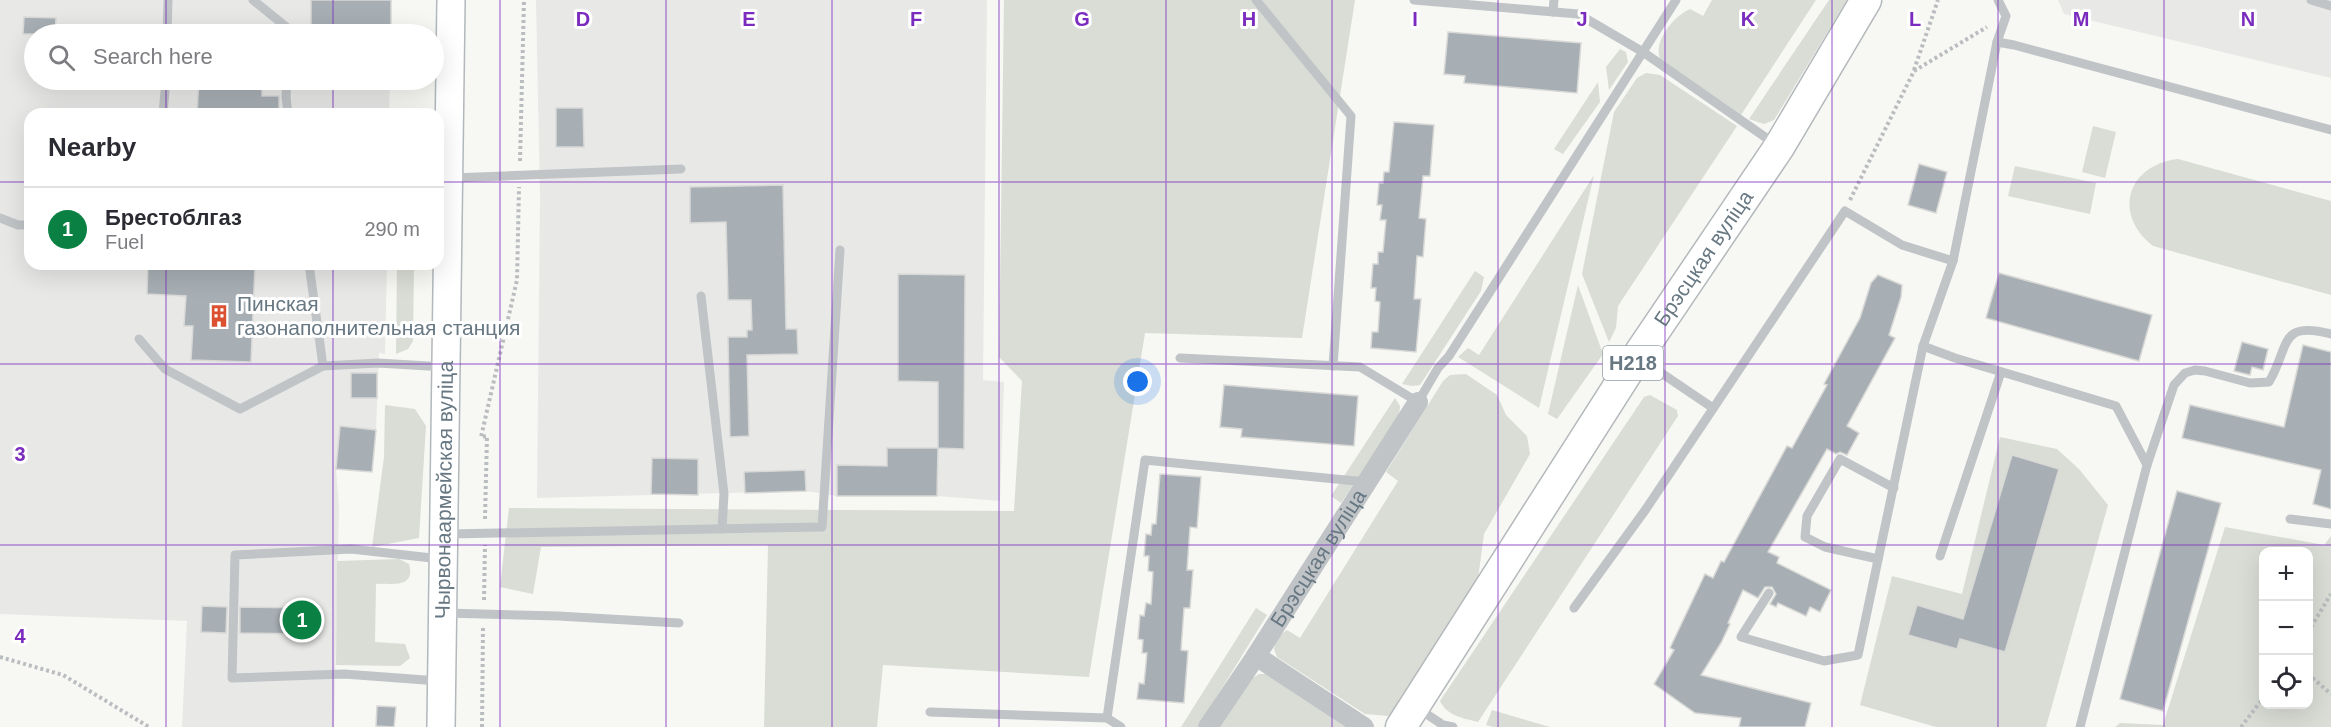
<!DOCTYPE html>
<meta charset="utf-8">
<style>
body{margin:0;font-family:Arial,sans-serif;background:#f7f7f7;color:#2b2b33}
.controls{position:absolute;right:18px;bottom:18px;display:grid;overflow:hidden;border-radius:12px;box-shadow:0 6px 24px #0002}
.controls button{width:54px;height:54px;display:grid;place-items:center;padding:0;border:0;border-bottom:2px solid #e1e1e2;background:#fff;color:#2b2b33;font:30px sans-serif}
.you{position:absolute;left:1138px;top:382px;width:21px;height:21px;margin:-15px;border:4px solid #fff;border-radius:50%;background:#1a73e8;box-shadow:0 0 0 9px #1a73e833}
.badge{display:grid;place-items:center;width:39px;height:39px;border-radius:50%;background:#0b8043;color:#fff;font-size:20px;font-weight:700}
.pin{position:absolute;translate:-50% -50%;border:3px solid #fff;box-shadow:0 2px 6px #0006}
.list{margin:0;padding:0;list-style:none}
h2{display:flex;justify-content:space-between;align-items:center;height:78px;margin:0;padding:0 24px;font-size:26px}
h2 small{font-size:20px;font-weight:400;color:#7c7c81}
.list li{display:grid;grid-template-columns:39px 1fr auto;gap:18px;align-items:center;box-sizing:border-box;height:84px;padding:0 24px;border-top:2px solid #e1e1e2}
.list b{display:block;font-size:22px;white-space:nowrap}
.list p{margin:0;font-size:20px;white-space:nowrap;color:#7c7c81}
.list em{font-size:20px;font-style:normal;color:#7c7c81}
.icon{flex:none;width:33px;height:33px;fill:none;stroke:currentColor;stroke-width:2;stroke-linecap:round;stroke-linejoin:round}
.map{position:relative;flex:none;width:2331px;height:727px;overflow:hidden}
.search{position:absolute;background:#fff;box-shadow:0 6px 24px #0002;left:24px;top:24px;width:420px;height:66px;display:flex;align-items:center;gap:15px;box-sizing:border-box;padding:0 21px;border-radius:33px;color:#7c7c81;font-size:22px}
.panel{position:absolute;background:#fff;box-shadow:0 6px 24px #0002;left:24px;top:108px;width:420px;height:162px;border-radius:18px}
.map>svg:first-child{display:block}
.built{fill:#e8e8e7}
.green{fill:#d9ddd5;fill-rule:evenodd}
.building{fill:#a7afb4;stroke:#d8d8d6;stroke-width:1.5}
.lines{fill:none;stroke-linecap:round;stroke-linejoin:round}
.secondary-casing{stroke:#b2b8bc;stroke-width:30}
.primary-casing{stroke:#b3b8bb;stroke-width:33}
.path{stroke:#babdbf;stroke-width:4;stroke-dasharray:3 3;stroke-linecap:butt}
.lane{stroke:#c0c4c7;stroke-width:9}
.street{stroke:#c0c4c7;stroke-width:20}
.secondary{stroke:#fff;stroke-width:27}
.primary{stroke:#fff;stroke-width:30}
.grid{fill:none;stroke:#7b2cbf;stroke-width:1.5;stroke-opacity:0.55}
.labels{text-anchor:middle;stroke-width:6;stroke-linejoin:round;paint-order:stroke}
.shield{fill:#fff;stroke:#95a0a8;stroke-width:1.5}
.shield-label{font-size:20px;font-weight:bold;fill:#677883}
.street-label{font-size:21px;fill:#677883;stroke:#fff}
.poi-label{font-size:21px;fill:#677883;stroke:#fff;text-anchor:start}
.grid-label{font-size:20px;text-anchor:middle;font-weight:bold;fill:#7b2cbf;stroke:#fff;stroke-width:6;stroke-linejoin:round;paint-order:stroke}
</style>
<div class="map">
<svg width="2331" height="727" viewBox="0 0 2331 727">
<rect width="100%" height="100%" fill="#f7f7f4"/>
<g class="built">
<path d="M0,0H391V34H34V80H390L389,114H30V264H387L385,354L379,353L376,430L372,472L336,469L339,508L334,727H182L187,621L0,614Z"/>
<path d="M536,0H987L983,380L1004,382L1000,501L937,496H837L806,491L537,498L540,195Z"/>
<path d="M2058,0H2331V78L2064,14Z"/>
</g>
<g class="green">
<path d="M1004,0H1355L1302,338L1145,333L1089,677L883,665L877,727H764L768,545L541,547L533,594L500,587L509,508L1014,511L1022,381L999,357Z"/>
<path d="M1712,0H1816L1741,115L1660,59C1653,41 1674,16 1690,9L1703,16Z"/>
<path d="M1829,0H1847L1774,120L1764,124L1749,119Z"/>
<path d="M1620,49L1626,52L1628,62L1609,90L1606,67Z"/>
<path d="M1646,73L1660,75L1737,126L1618,306L1616,328L1609,342L1582,274L1614,112L1637,78Z"/>
<path d="M1598,82L1600,102L1563,154L1554,149Z"/>
<path d="M2093,126L2116,132L2105,178L2082,172Z"/>
<path d="M2178,159L2331,201V295L2153,246C2112,214 2127,165 2178,159Z"/>
<path d="M2015,166L2096,183L2090,214L2008,196Z"/>
<path d="M1594,175L1539,408L1458,357L1468,348L1479,355Z"/>
<path d="M397,264H414L413,341L408,349L396,354Z"/>
<path d="M1475,271L1484,277L1481,291L1420,385L1412,386L1402,384Z"/>
<path d="M1578,285L1603,354L1557,419L1548,414Z"/>
<path d="M1466,374L1497,395L1506,415L1527,436L1530,454L1484,534L1477,586L1398,711L1388,716L1365,714L1277,657L1274,649L1276,638L1287,630L1300,638L1398,481L1386,472L1443,381L1450,375Z"/>
<path d="M1650,395L1677,410L1678,416L1478,722C1463,718 1447,716 1440,701L1644,397Z"/>
<path d="M1395,398L1400,406L1399,417L1341,503L1331,496Z"/>
<path d="M385,405L415,409L426,426L419,538L372,547L384,457Z"/>
<path d="M2000,437L2057,449L2079,469L2108,505L2046,727H1936L1860,705L1892,576L1962,594Z"/>
<path d="M2225,527L2324,545L2331,536V727H2115L2120,723L2163,725ZM2264,552H2308V704H2264Z"/>
<path d="M399,559L409,564C416,589 391,583 376,584L375,642L405,644L410,658L400,666L336,665L337,561Z"/>
<path d="M1256,608L1267,615L1198,727H1181Z"/>
<path d="M1259,674H1271L1349,727H1219L1251,679Z"/>
<path d="M1492,710L1550,727H1493L1486,725Z"/>
</g>
<g class="building">
<rect x="311" y="0" width="80" height="34"/>
<path d="M24,17L56,18L55,34H23Z"/>
<path d="M1448,32L1581,43L1577,93L1464,83L1465,76L1444,74Z"/>
<path d="M199,80H262V96H279V114H197Z"/>
<path d="M556,108H583L584,147H556Z"/>
<path d="M1394,122L1434,125L1430,176H1423L1419,218L1426,219L1423,257L1417,256L1414,299H1421L1416,352L1371,348L1372,332H1378L1380,302L1375,301L1376,288H1371L1373,264H1378V252H1383L1386,220H1380L1382,205H1377L1379,183H1383L1384,172H1389Z"/>
<path d="M1919,164L1947,172L1936,213L1908,205Z"/>
<path d="M783,185L786,329H797L798,354L747,355L749,436L730,437L728,337H747V330H752L751,300H728L726,222L690,223V187Z"/>
<path d="M148,264H255L251,362L191,360L193,326H184L186,296L147,294Z"/>
<path d="M1999,273L2152,315L2139,361L1986,318Z"/>
<path d="M898,274L965,275L964,449L938,448V382L898,381Z"/>
<path d="M1878,275L1902,285L1901,297L1889,335L1895,338L1847,426L1859,433L1847,455L1840,452L1836,454L1827,449L1768,552L1779,557L1777,563L1831,590L1820,612L1810,607L1806,616L1778,603L1776,607L1770,604L1776,594L1772,587H1765L1758,598L1743,590L1728,623L1730,624L1721,643L1701,675L1811,703L1805,727H1739L1741,718L1695,713L1654,684L1674,650L1670,648L1705,574L1713,578L1721,561L1724,562L1787,446L1792,448L1827,385L1824,384L1860,318L1871,283Z"/>
<path d="M2242,342L2268,349L2263,370L2252,367L2250,375L2234,371Z"/>
<path d="M2303,345L2331,352V509L2313,504L2321,470L2182,438L2190,405L2284,427Z"/>
<rect x="351" y="373" width="26" height="25"/>
<path d="M1224,385L1358,396L1354,446L1241,437L1242,429L1220,427Z"/>
<path d="M340,426L376,430L372,472L336,469Z"/>
<path d="M887,448H938L937,496H837V465L887,466Z"/>
<path d="M2012,455L2059,469L2005,652L1960,639L1957,649L1908,635L1917,605L1963,619Z"/>
<path d="M652,458L698,459V495L651,494Z"/>
<path d="M805,470L806,491L745,493L744,472Z"/>
<path d="M1160,474L1201,477L1197,528L1190,527L1187,570H1193L1190,608H1184L1181,650L1188,651L1184,703L1137,699L1139,683L1144,684L1147,653H1142L1143,640L1138,639L1140,615L1144,616L1146,603L1151,604L1153,572L1148,571L1149,556H1144L1146,534L1151,535L1152,524H1156Z"/>
<path d="M2177,491L2221,503L2163,711L2120,699Z"/>
<path d="M202,606L227,607L226,633L201,632Z"/>
<path d="M240,607L315,608L314,634L240,633Z"/>
<path d="M377,706L396,707L394,727L376,726Z"/>
</g>
<g class="lines">
<g class="secondary-casing">
<g id="secondary">
<path id="s2" d="M441,727L451,0"/>
</g>
</g>
<g class="primary-casing">
<g id="primary">
<path id="s3" d="M1401,727L1637,357L1779,147L1866,0"/>
</g>
</g>
<g class="path">
<path d="M1914,70L1938,0"/>
<path d="M520,161L524,0"/>
<path d="M1850,200L1914,71L1987,27"/>
<path d="M485,519L487,436L481,437L517,280L519,187"/>
<path d="M484,600L485,545"/>
<path d="M2308,632L2331,594"/>
<path d="M0,657L63,675L149,727"/>
<path d="M2308,674L2331,694"/>
<path d="M482,727L483,626"/>
<path d="M2241,727L2264,697"/>
</g>
<g class="lane">
<path d="M253,0L290,30V34"/>
<path d="M1256,0L1351,116L1333,366"/>
<path d="M1414,0L1578,14L1643,52L1775,144"/>
<path d="M1998,0L2006,16L1997,42L2014,45L2331,130"/>
<path d="M2311,0L2331,6"/>
<path d="M1553,12L1554,0"/>
<path d="M167,34L168,0"/>
<path d="M287,80L286,97L288,114"/>
<path d="M163,114L166,80"/>
<path d="M452,178L681,169"/>
<path d="M0,218L18,225H30"/>
<path d="M309,264L323,366"/>
<path d="M701,296L724,494L722,529"/>
<path d="M139,339L165,369L240,409L323,366L378,363L445,367"/>
<path d="M1923,346L1955,358L2116,406L2147,465L2080,727"/>
<path d="M1180,358L1360,367L1418,402L1438,368L1449,356L1676,0"/>
<path d="M1642,360L1713,408"/>
<path d="M2147,465L2174,385L2185,373L2195,370L2205,371L2250,383L2269,382C2290,347 2278,320 2331,334"/>
<path d="M2290,519L2331,524"/>
<path d="M448,534L822,527L840,250"/>
<path d="M1940,556L2001,372"/>
<path d="M1878,559L1825,547L1805,537L1807,516L1840,459L1894,488"/>
<path d="M1769,593L1741,637L1824,661L1858,655L1923,346L1953,261L1997,42"/>
<path d="M1574,608L1646,509L1845,211L1902,245L1953,261"/>
<path d="M446,613L558,616L679,623"/>
<path d="M439,681L344,674L232,678L235,555L351,549L441,559"/>
<path d="M1419,709L1443,725L1453,727"/>
<path d="M930,712L1107,718L1121,727"/>
<path d="M1107,718L1145,460L1366,482"/>
</g>
<g class="street">
<path id="s1" d="M1256,656L1418,402"/>
<path d="M1208,727L1256,656L1364,727"/>
</g>
<use href="#secondary" class="secondary"/>
<use href="#primary" class="primary"/>
</g>
<path class="grid" d="M166,0V34M333,0V34M500,0V727M666,0V727M832,0V727M999,0V727M1166,0V727M1332,0V727M1498,0V727M1665,0V727M1832,0V727M1998,0V727M2164,0V727M166,80V114M333,80V114M0,182H30M438,182H2331M166,264V727M333,264V727M0,364H2331M0,545H2331"/>
<defs>
<g id="building-bare" transform="scale(1.8)"><path d="M-4-6H4V6H1V3H-1V6H-4ZM-2.5-4.3h1.7v1.8h-1.7ZM.8-4.3h1.7v1.8H.8ZM-2.5-1h1.7V.8h-1.7ZM.8-1h1.7V.8H.8Z" fill="#da5030" stroke="#fff" stroke-width="2.5" paint-order="stroke"/></g>
</defs>
<g fill-rule="evenodd">
<use href="#building-bare" x="219" y="316"/>
</g>
<g class="labels">
<rect class="shield" x="1603" y="346" width="60" height="34" rx="4.5"/>
<g class="shield-label">
<text x="1633" y="370">Н218</text>
</g>
<g class="street-label">
<text dy="7" stroke="none"><textPath href="#s3" startOffset="558">Брэсцкая вуліца</textPath></text>
<text dy="7" stroke="none"><textPath href="#s2" startOffset="237">Чырвонаармейская вуліца</textPath></text>
<text dy="7" stroke="none"><textPath href="#s1" startOffset="116">Брэсцкая вуліца</textPath></text>
</g>
<g class="poi-label">
<text x="237" y="311">Пинская<tspan x="237" dy="24">газонаполнительная станция</tspan></text>
</g>
</g>
<g class="grid-label">
<text x="583" y="26">D</text>
<text x="749" y="26">E</text>
<text x="916" y="26">F</text>
<text x="1082" y="26">G</text>
<text x="1249" y="26">H</text>
<text x="1415" y="26">I</text>
<text x="1582" y="26">J</text>
<text x="1748" y="26">K</text>
<text x="1915" y="26">L</text>
<text x="2081" y="26">M</text>
<text x="2248" y="26">N</text>
<text x="20" y="461">3</text>
<text x="20" y="643">4</text>
</g>
</svg>
<div class="controls">
<button>+</button>
<button>−</button>
<button><svg class="icon" aria-label="locate" viewBox="0 0 24 24"><circle cx="12" cy="12" r="6"/><path d="M12 2v4M12 18v4M2 12h4M18 12h4"/></svg></button>
</div>
<div class="you"></div>
<div class="pin badge" style="left:302px;top:620px">1</div>
<div class="search"><svg class="icon" aria-label="search" viewBox="0 0 24 24"><circle cx="10" cy="10" r="6"/><path d="M15 15l6 6"/></svg>Search here</div>
<section class="panel">
<h2>Nearby<small></small></h2>
<ul class="list">
<li><span class="badge">1</span><div><b>Брестоблгаз</b><p>Fuel</p></div><em>290 m</em></li>
</ul>
</section>
</div>
